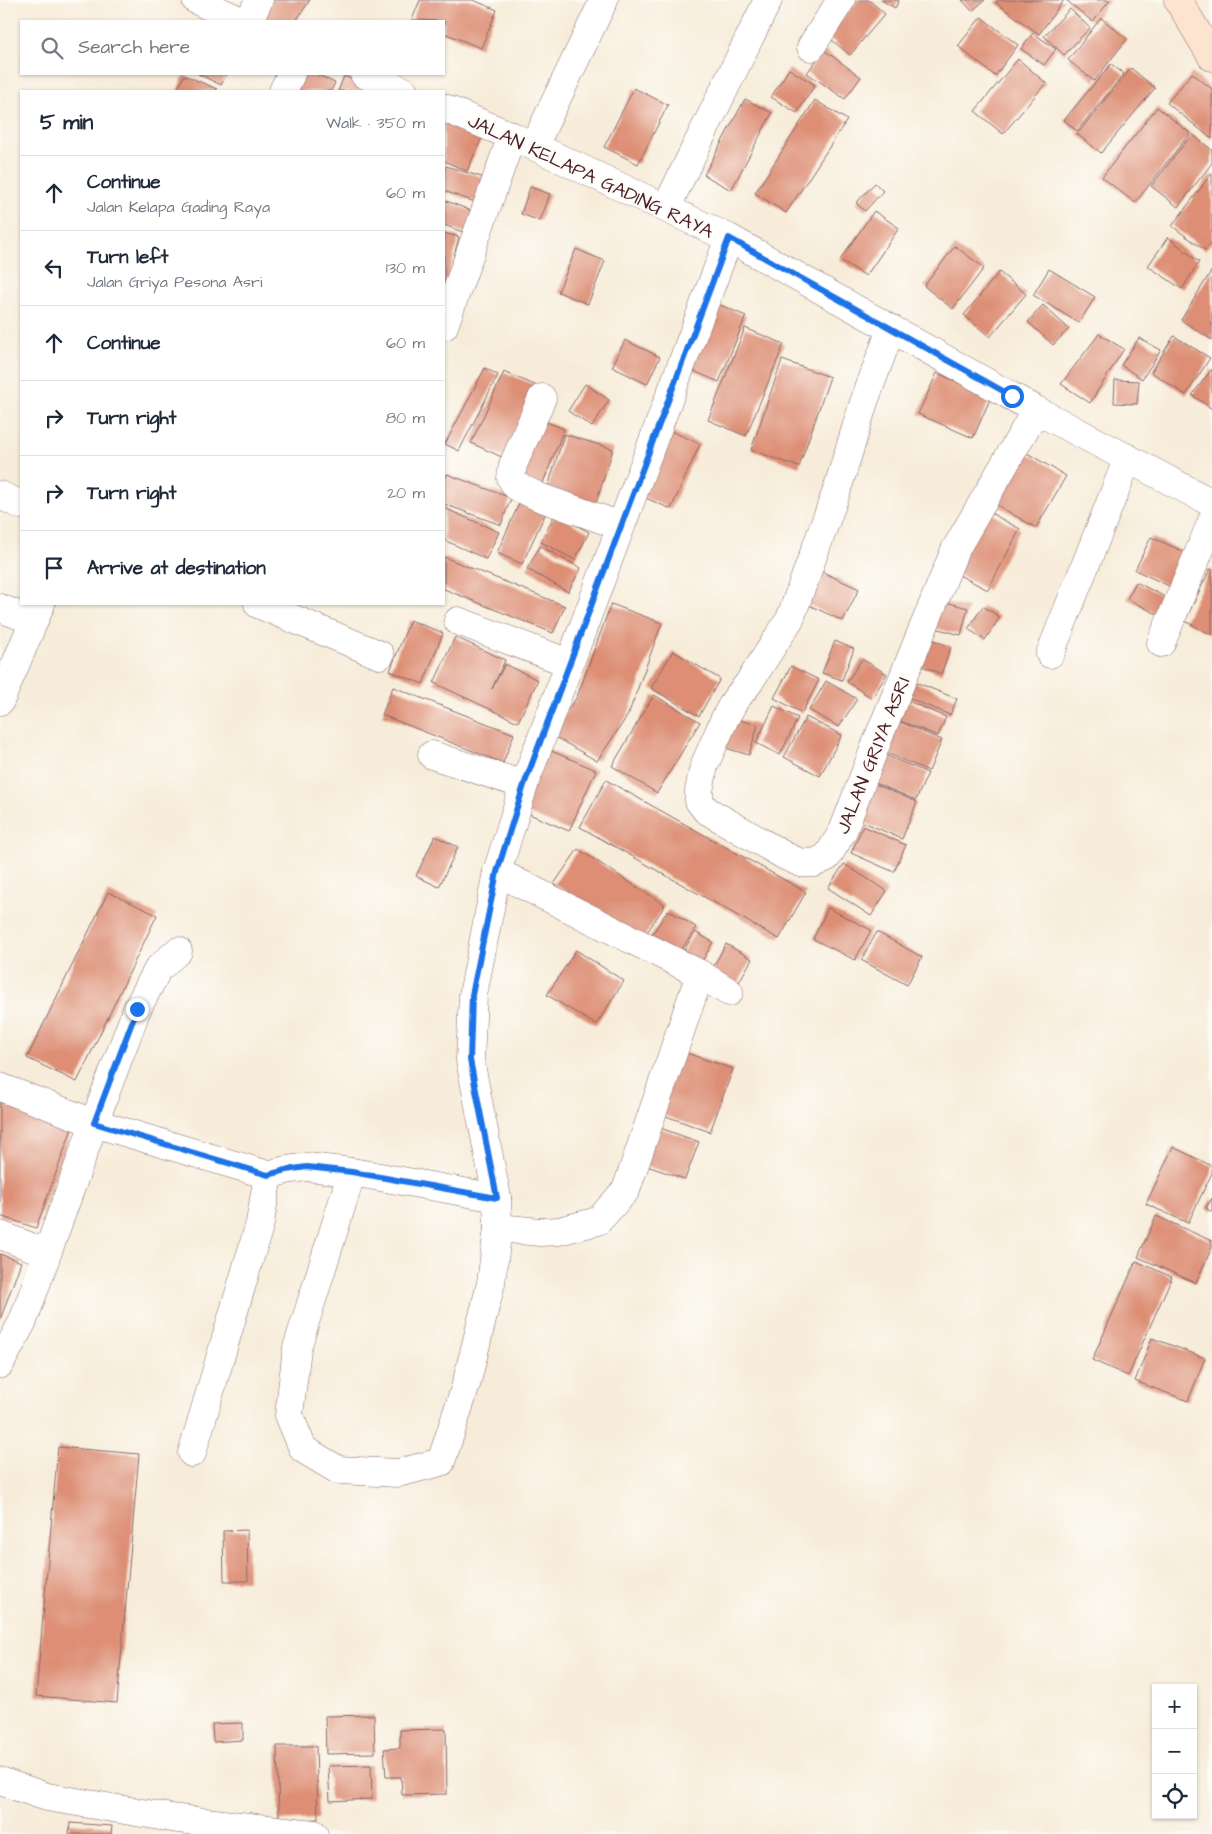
<!DOCTYPE html>
<meta charset="utf-8">
<style>
body{margin:0;font-family:"Architects Daughter",sans-serif;background:#f6f6f7;color:#1f2937}
.controls{position:absolute;right:15px;bottom:15px;display:grid;overflow:hidden;border-radius:0px;box-shadow:0 1px 4px #0004}
.controls button{width:45px;height:45px;display:grid;place-items:center;padding:0;border:0;border-bottom:1px solid #e0e1e3;background:#fff;color:#1f2937;font:25px sans-serif}
.stop{position:absolute;width:15px;height:15px;margin:-11px;border:4px solid #1a73e8;border-radius:50%;background:#fff}
.stop.end{background:#1a73e8;border-color:#fff;box-shadow:0 1px 5px #0008}
.list{margin:0;padding:0;list-style:none}
h2{display:flex;justify-content:space-between;align-items:center;height:65px;margin:0;padding:0 20px;font-size:21px}
h2 small{font-size:16px;font-weight:400;color:#747a83}
.list li{display:grid;grid-template-columns:32px 1fr auto;gap:15px;align-items:center;box-sizing:border-box;height:75px;padding:0 20px;border-top:1px solid #e0e1e3}
.list b{display:block;font-size:19px;white-space:nowrap}
.list p{margin:0;font-size:16px;white-space:nowrap;color:#747a83}
.list em{font-size:16px;font-style:normal;color:#747a83}
.icon{flex:none;width:28px;height:28px;fill:none;stroke:currentColor;stroke-width:2;stroke-linecap:round;stroke-linejoin:round}
.map{position:relative;flex:none;width:1212px;height:1834px;overflow:hidden}
.search{position:absolute;background:#fff;box-shadow:0 1px 4px #0004;left:20px;top:20px;width:425px;height:55px;display:flex;align-items:center;gap:12px;box-sizing:border-box;padding:0 18px;border-radius:0px;color:#747a83;font-size:19px}
.panel{position:absolute;background:#fff;box-shadow:0 1px 4px #0004;left:20px;top:90px;width:425px;height:515px;border-radius:0px}
.map>svg:first-child{display:block}
.building{fill:#dd8e74}
.lines{fill:none;stroke-linecap:round;stroke-linejoin:round}
.street-casing{stroke:#876768;stroke-width:29}
.secondary-casing{stroke:#876768;stroke-width:29}
.street{stroke:#fff;stroke-width:28}
.secondary{stroke:#fde4d1;stroke-width:28}
.route{stroke:#1a73e8;stroke-width:6}
.labels{text-anchor:middle;stroke-width:5;stroke-linejoin:round;paint-order:stroke}
.street-label{font-size:19px;fill:#4a1f2b;stroke:#fdfcf7}
</style>
<div class="map">
<svg width="1212" height="1834" viewBox="0 0 1212 1834">
<rect width="100%" height="100%" fill="#fdfcf7"/>
<filter id="ink" filterUnits="userSpaceOnUse"><feTurbulence type="fractalNoise" baseFrequency=".02" numOctaves="2"/><feDisplacementMap in="SourceGraphic" scale="10" xChannelSelector="R" yChannelSelector="G"/><feConvolveMatrix kernelMatrix="1 2 1 2 8 2 1 2 1" color-interpolation-filters="sRGB"/></filter>
<filter id="wash" filterUnits="userSpaceOnUse"><feTurbulence type="fractalNoise" baseFrequency=".0096" numOctaves="4" result="noise"/><feDisplacementMap in="SourceGraphic" scale="20" xChannelSelector="R" yChannelSelector="G"/><feGaussianBlur stdDeviation="1.12" result="paint"/><feColorMatrix in="noise" values="0 0 0 0 0 0 0 0 0 0 0 0 0 0 0 0 0 1.4 0 .05"/><feComposite in="paint" operator="in"/></filter>
<g filter="url(#wash)">
<rect width="100%" height="100%" fill="#f7ecd9"/>
<g id="blocks">
<g class="building">
<path d="M262,0H310L296,21H271L255,12Z"/>
<path d="M420,0H473L497,10L481,48L444,33V21L412,20Z"/>
<path d="M858,0H869L885,14L850,55L827,36Z"/>
<path d="M881,0H899L895,8Z"/>
<path d="M962,0H985L972,11Z"/>
<path d="M998,0H1064L1039,34L996,3Z"/>
<path d="M1066,0H1110L1093,22Z"/>
<path d="M1070,9L1090,28L1064,55L1044,36Z"/>
<path d="M981,17L1018,45L995,76L958,46Z"/>
<path d="M1101,18L1127,39L1094,81L1068,60Z"/>
<path d="M1033,33L1056,49L1044,65L1021,49Z"/>
<path d="M824,50L861,77L845,99L807,73Z"/>
<path d="M1018,59L1046,83L1003,134L975,111Z"/>
<path d="M1111,64L1124,74L1077,131L1064,120Z"/>
<path d="M1131,68L1155,88L1101,153L1077,134Z"/>
<path d="M789,69L815,85L797,113L771,97Z"/>
<path d="M1192,73L1212,89V139L1167,103Z"/>
<path d="M198,74H227L221,85Z"/>
<path d="M295,74H316L335,83L331,91H293Z"/>
<path d="M184,75L217,89L216,91H177Z"/>
<path d="M344,76L379,91H338Z"/>
<path d="M634,88L668,105L638,164L604,147Z"/>
<path d="M745,99L772,113L731,190L704,175Z"/>
<path d="M815,100L847,120L786,213L755,193Z"/>
<path d="M1157,107L1190,133L1135,203L1102,177Z"/>
<path d="M444,120L482,138L467,171L444,161Z"/>
<path d="M1192,134L1212,150V163L1178,207L1151,186Z"/>
<path d="M446,166L491,180L483,205L444,191V172Z"/>
<path d="M1212,173V242L1205,250L1172,226Z"/>
<path d="M875,183L883,191L865,211L856,203Z"/>
<path d="M530,187L550,194L540,221L521,214Z"/>
<path d="M444,200L477,213L468,234L444,225Z"/>
<path d="M874,211L899,228L866,276L840,260Z"/>
<path d="M444,233L459,237L444,294Z"/>
<path d="M1168,237L1199,262L1182,289L1148,266Z"/>
<path d="M955,246L984,268L953,309L924,286Z"/>
<path d="M576,249L605,261L588,304L558,292Z"/>
<path d="M1049,269L1095,297L1079,323L1033,295Z"/>
<path d="M1212,270V340L1181,320Z"/>
<path d="M999,272L1026,294L990,337L964,315Z"/>
<path d="M713,302L746,316L719,382L687,368Z"/>
<path d="M1043,305L1069,329L1053,345L1028,322Z"/>
<path d="M745,328L784,344L746,436L708,420Z"/>
<path d="M1099,334L1124,349L1090,403L1061,384Z"/>
<path d="M1174,336L1210,358L1186,395L1151,372Z"/>
<path d="M1139,338L1161,350L1142,379L1121,365Z"/>
<path d="M625,340L660,357L647,384L612,367Z"/>
<path d="M782,360L830,377L799,467L751,450Z"/>
<path d="M485,368L498,375L459,451L445,444Z"/>
<path d="M1212,369V409L1192,395Z"/>
<path d="M504,372L537,386L504,458L471,443Z"/>
<path d="M937,373L991,397L973,438L918,414Z"/>
<path d="M1115,380L1139,381L1137,404L1114,403Z"/>
<path d="M585,384L609,400L592,427L568,411Z"/>
<path d="M542,420L564,429L541,488L518,479Z"/>
<path d="M664,428L700,444L671,509L634,493Z"/>
<path d="M564,434L613,449L594,509L546,494Z"/>
<path d="M1020,449L1066,476L1036,528L990,501Z"/>
<path d="M447,474L511,498L501,525L444,504V484Z"/>
<path d="M522,497L548,508L522,564L497,553Z"/>
<path d="M444,508L499,532L486,559L444,540Z"/>
<path d="M985,510L1020,529L988,590L953,572Z"/>
<path d="M555,514L589,532L575,560L541,542Z"/>
<path d="M1151,537L1187,553L1171,587L1135,570Z"/>
<path d="M540,546L581,568L568,592L527,569Z"/>
<path d="M444,557L565,606L553,633L444,589Z"/>
<path d="M814,568L859,589L843,621L798,600Z"/>
<path d="M1210,569L1212,570V635L1185,621Z"/>
<path d="M1136,582L1169,599L1161,616L1127,599Z"/>
<path d="M938,600L968,608L961,635L931,627Z"/>
<path d="M611,604L662,623L628,715L597,761L550,734L577,697Z"/>
<path d="M983,606L1000,617L985,640L968,629Z"/>
<path d="M410,620L443,633L423,684L390,671Z"/>
<path d="M455,637L505,660L492,689L505,664L538,680L518,722L434,683Z"/>
<path d="M926,637L951,647L941,674L915,663Z"/>
<path d="M835,641L854,649L842,680L822,673Z"/>
<path d="M673,651L720,679L699,716L651,688Z"/>
<path d="M862,659L887,674L872,698L847,682Z"/>
<path d="M791,666L819,680L802,713L774,698Z"/>
<path d="M908,679L957,699L950,715L901,695Z"/>
<path d="M826,681L857,699L839,727L809,710Z"/>
<path d="M393,687L514,734L503,763L382,715Z"/>
<path d="M654,695L700,722L657,793L612,766Z"/>
<path d="M901,698L946,717L938,736L893,718Z"/>
<path d="M774,706L798,718L780,755L756,743Z"/>
<path d="M728,717L758,725L749,755L719,746Z"/>
<path d="M806,717L842,735L820,776L784,757Z"/>
<path d="M898,721L942,740L929,771L884,752Z"/>
<path d="M547,749L596,770L569,831L520,810Z"/>
<path d="M883,754L928,773L916,800L871,781Z"/>
<path d="M606,780L806,892L779,939L580,827Z"/>
<path d="M870,782L917,802L902,839L854,818Z"/>
<path d="M863,826L906,845L894,872L851,853Z"/>
<path d="M435,836L458,847L439,887L416,876Z"/>
<path d="M578,849L665,905L642,940L554,884Z"/>
<path d="M844,864L887,891L871,916L828,888Z"/>
<path d="M108,892L157,915L77,1082L27,1058Z"/>
<path d="M828,908L871,930L855,960L813,939Z"/>
<path d="M668,910L696,927L677,957L649,939Z"/>
<path d="M695,932L713,942L700,965L681,955Z"/>
<path d="M877,932L922,957L907,985L861,960Z"/>
<path d="M726,944L752,959L735,989L709,974Z"/>
<path d="M576,950L624,981L596,1025L547,995Z"/>
<path d="M678,1050L733,1069L710,1132L655,1112Z"/>
<path d="M0,1100L73,1126L36,1228L0,1216Z"/>
<path d="M652,1125L699,1142L685,1179L638,1163Z"/>
<path d="M1173,1147L1212,1166V1173L1188,1223L1146,1204Z"/>
<path d="M1212,1198V1212L1206,1208Z"/>
<path d="M1156,1216L1212,1241V1247L1196,1283L1138,1257Z"/>
<path d="M0,1254L21,1262L0,1320Z"/>
<path d="M1136,1261L1172,1277L1128,1376L1092,1360Z"/>
<path d="M1152,1338L1205,1358L1188,1401L1135,1381Z"/>
<path d="M58,1447L139,1454L117,1703L36,1696Z"/>
<path d="M247,1530L248,1581H224L223,1531Z"/>
<path d="M374,1715L375,1753L326,1754L325,1716Z"/>
<path d="M243,1723V1740L213,1742L212,1724Z"/>
<path d="M446,1729L447,1794L402,1795L401,1777H386L384,1749L400,1748V1730Z"/>
<path d="M277,1746H316L318,1819L279,1821Z"/>
<path d="M371,1765L372,1799L330,1801L328,1766Z"/>
<path d="M70,1823L112,1826L111,1834H69Z"/>
</g>
</g>
</g>
<g filter="url(#ink)">
<use href="#blocks" fill-opacity="0" stroke="#876768" stroke-width="1"/>
<g class="lines">
<g class="street-casing">
<g id="street">
<path d="M196,0L241,21"/>
<path d="M249,21L259,0"/>
<path d="M811,47L841,0"/>
<path d="M364,74L404,91"/>
<path d="M283,91L291,74"/>
<path d="M444,108L512,136L729,238L1036,410L1212,503"/>
<path d="M534,146L604,0"/>
<path d="M666,208L768,0"/>
<path d="M729,238L524,785L497,872L700,974L729,992"/>
<path d="M444,326L512,136"/>
<path d="M891,329L864,402L836,493L790,619L748,684L735,700L725,718L704,766L699,791V801L706,810L785,856L801,863H814L827,857L843,831L880,734L955,550L1036,410"/>
<path d="M542,398L513,465L511,478L516,486L539,497L621,526"/>
<path d="M0,495L21,505"/>
<path d="M258,604L380,655"/>
<path d="M0,608L34,621"/>
<path d="M458,621L569,663"/>
<path d="M1161,643L1212,521"/>
<path d="M1050,654L1128,458"/>
<path d="M0,701L41,604"/>
<path d="M432,755L524,785"/>
<path d="M0,1087L94,1123L268,1175"/>
<path d="M352,1172L297,1348L289,1415L303,1449L338,1470L398,1473L441,1462L466,1385L491,1283L498,1228L497,1198L470,1060L473,995L497,872"/>
<path d="M498,1228L540,1232L559,1231L598,1221L626,1190L700,974"/>
<path d="M0,1235L47,1253"/>
<path d="M0,1364L23,1321L94,1123L137,1009L158,969L178,951"/>
<path d="M192,1453L260,1223L268,1175L286,1170L307,1167L352,1172L497,1198"/>
<path d="M0,1781L47,1797L178,1819L314,1834"/>
</g>
</g>
<g class="secondary-casing">
<path id="secondary" d="M1178,0L1212,57"/>
</g>
<use href="#street" class="street"/>
<use href="#secondary" class="secondary"/>
</g>
</g>
<g class="lines" filter="url(#ink)">
<path class="route" d="M137,1009L94,1123L268,1175L286,1170L307,1167L352,1172L497,1198L470,1060L472,995L497,872L524,785L729,238L1012,396"/>
</g>
<g class="labels">
<g class="street-label">
<text transform="translate(591 175) rotate(25)" y="7">JALAN KELAPA GADING RAYA</text>
<text transform="translate(872 755) rotate(-68)" y="7">JALAN GRIYA ASRI</text>
</g>
</g>
</svg>
<div class="controls">
<button>+</button>
<button>−</button>
<button><svg class="icon" aria-label="locate" viewBox="0 0 24 24"><circle cx="12" cy="12" r="6"/><path d="M12 2v4M12 18v4M2 12h4M18 12h4"/></svg></button>
</div>
<div class="stop" style="left:1012px;top:396px"></div>
<div class="stop end" style="left:137px;top:1009px"></div>
<div class="search"><svg class="icon" aria-label="search" viewBox="0 0 24 24"><circle cx="10" cy="10" r="6"/><path d="M15 15l6 6"/></svg>Search here</div>
<section class="panel">
<h2>5 min<small>Walk · 350 m</small></h2>
<ul class="list">
<li><svg class="icon" aria-label="ahead" viewBox="0 0 24 24"><path d="M12 20V5M6 11l6-6 6 6"/></svg><div><b>Continue</b><p>Jalan Kelapa Gading Raya</p></div><em>60 m</em></li>
<li><svg class="icon" aria-label="left" viewBox="0 0 24 24"><path d="M17 20v-9H6M10 6l-5 5 5 5"/></svg><div><b>Turn left</b><p>Jalan Griya Pesona Asri</p></div><em>130 m</em></li>
<li><svg class="icon" aria-label="ahead" viewBox="0 0 24 24"><path d="M12 20V5M6 11l6-6 6 6"/></svg><div><b>Continue</b></div><em>60 m</em></li>
<li><svg class="icon" aria-label="right" viewBox="0 0 24 24"><path d="M7 20v-9h11M14 6l5 5-5 5"/></svg><div><b>Turn right</b></div><em>80 m</em></li>
<li><svg class="icon" aria-label="right" viewBox="0 0 24 24"><path d="M7 20v-9h11M14 6l5 5-5 5"/></svg><div><b>Turn right</b></div><em>20 m</em></li>
<li><svg class="icon" aria-label="arrive" viewBox="0 0 24 24"><path d="M6 21V4h12l-3 4 3 4H6"/></svg><div><b>Arrive at destination</b></div></li>
</ul>
</section>
</div>
